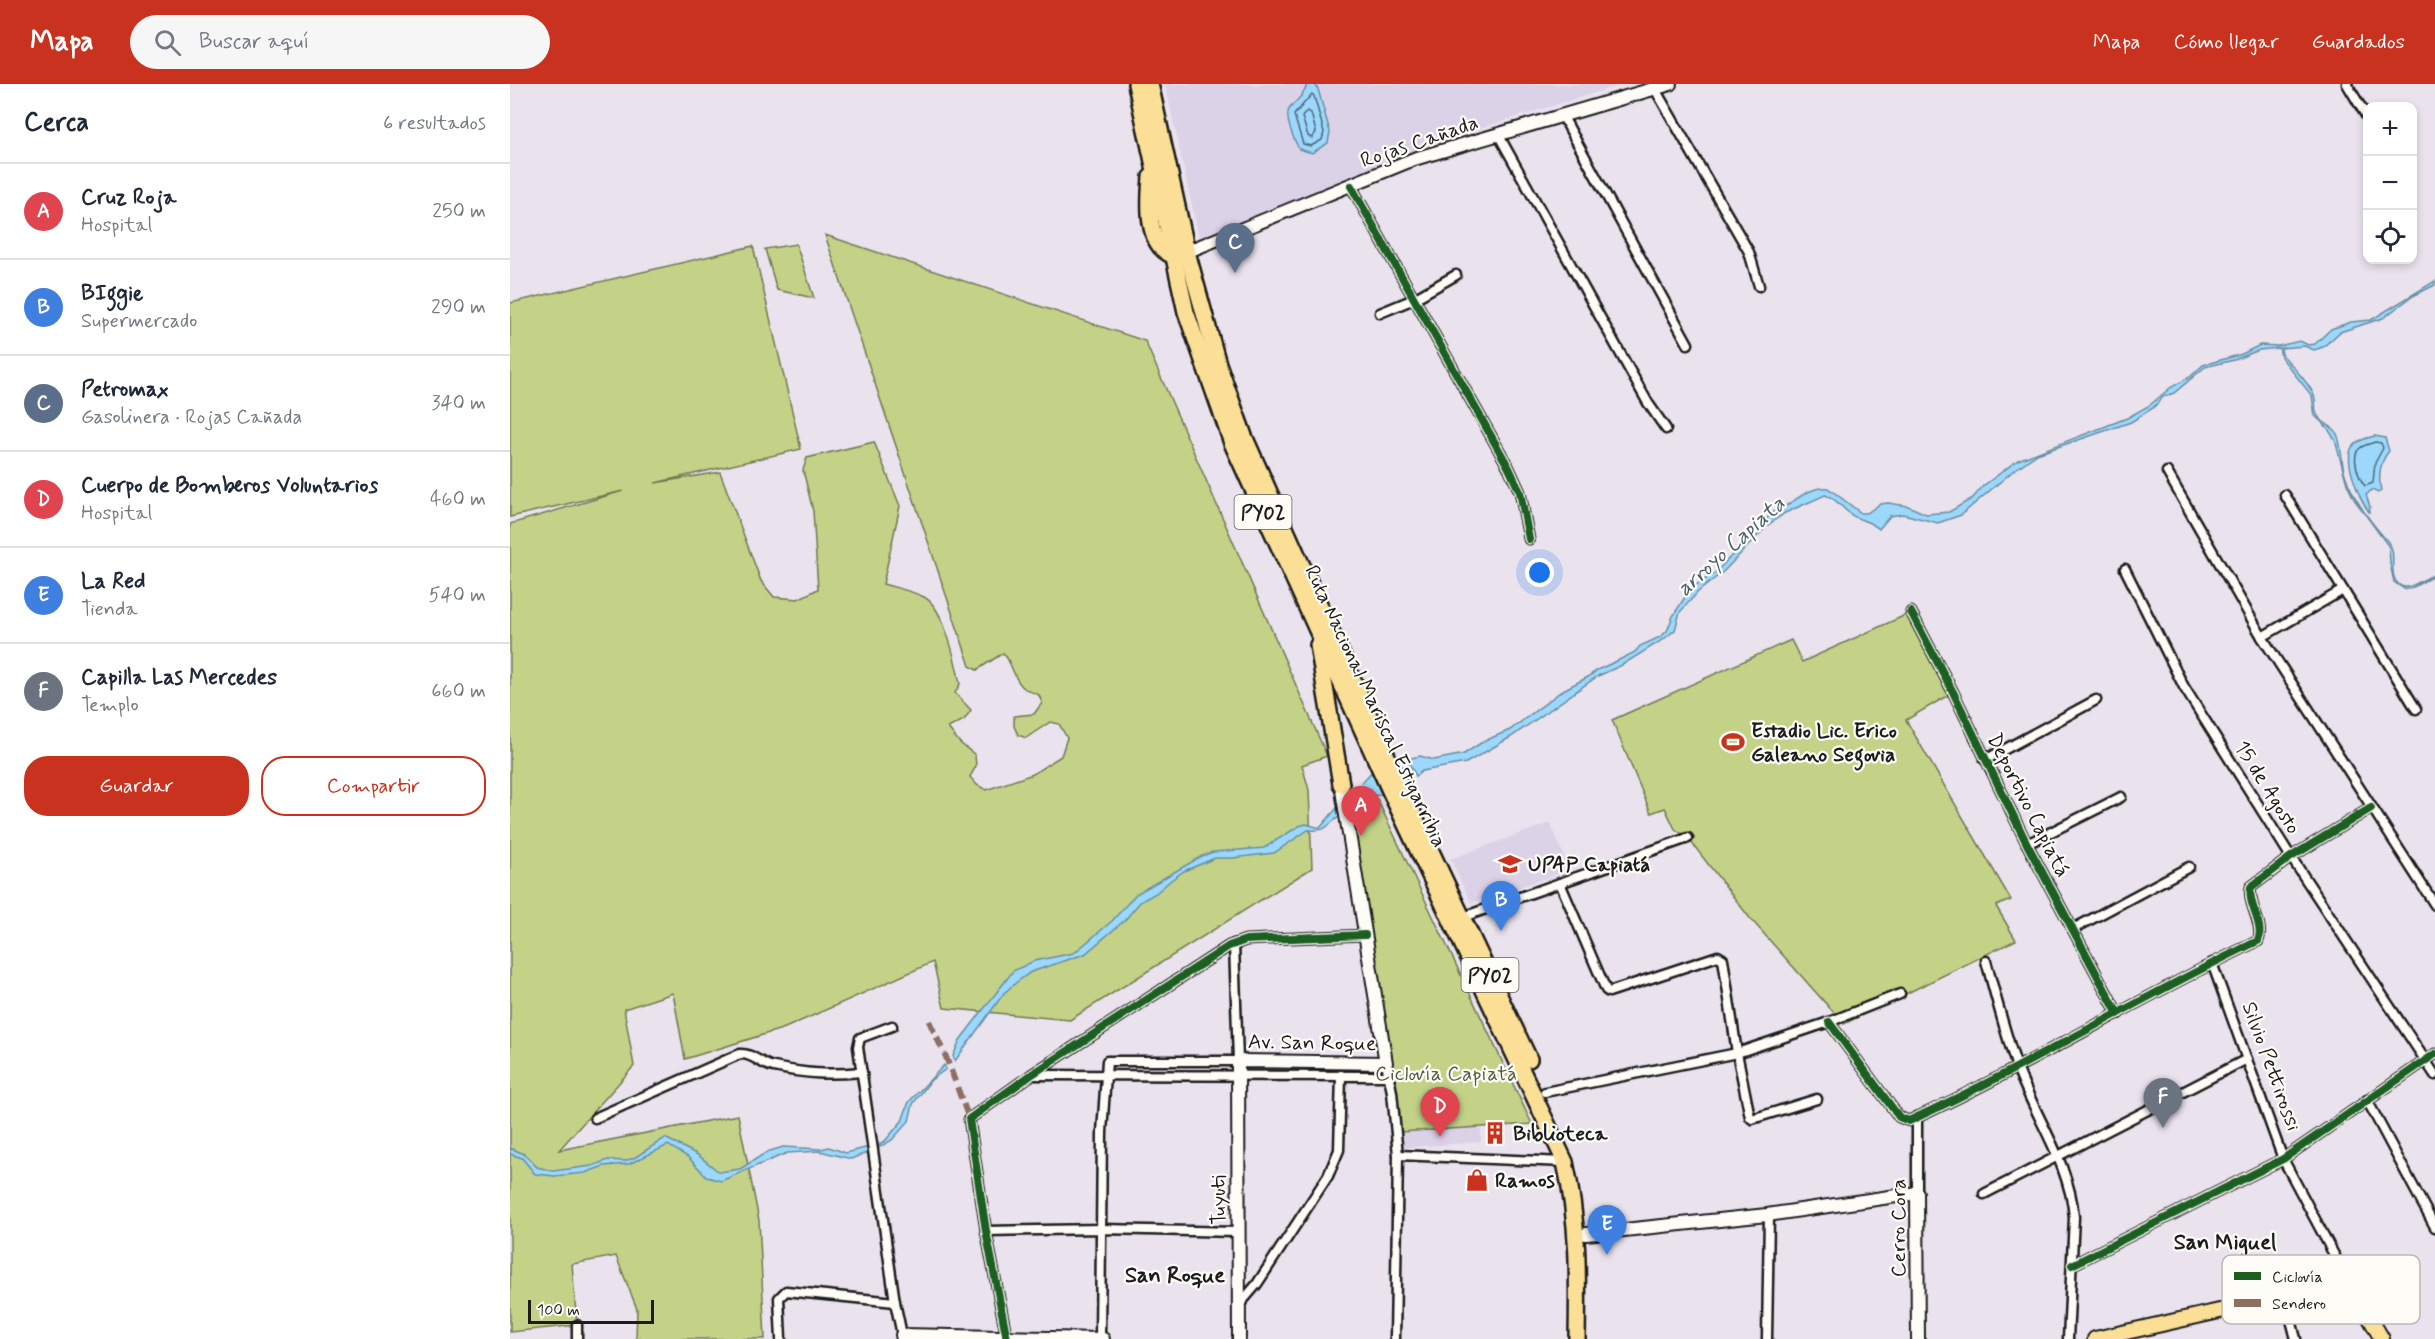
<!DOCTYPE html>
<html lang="es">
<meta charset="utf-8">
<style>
body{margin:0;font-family:Mynerve,sans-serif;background:#f6f6f7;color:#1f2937}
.controls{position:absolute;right:18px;top:18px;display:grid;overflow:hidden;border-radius:12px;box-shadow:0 3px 9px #0003}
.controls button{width:54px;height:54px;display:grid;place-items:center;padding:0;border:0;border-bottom:2px solid #e0e1e3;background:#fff;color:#1f2937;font:30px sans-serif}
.scale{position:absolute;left:18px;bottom:15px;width:126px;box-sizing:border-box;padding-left:6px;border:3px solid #1c1c1c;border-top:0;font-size:16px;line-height:21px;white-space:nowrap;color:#1c1c1c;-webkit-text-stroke:4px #fdfcf7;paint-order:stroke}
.you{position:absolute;left:1030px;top:489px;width:21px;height:21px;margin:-15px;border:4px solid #fff;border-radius:50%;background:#1a73e8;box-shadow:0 0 0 9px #1a73e833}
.badge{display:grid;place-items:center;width:39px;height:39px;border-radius:50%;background:#c8321e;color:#fff;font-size:20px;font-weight:700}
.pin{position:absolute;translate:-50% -50px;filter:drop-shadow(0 2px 3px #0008)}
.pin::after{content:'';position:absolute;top:32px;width:21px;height:18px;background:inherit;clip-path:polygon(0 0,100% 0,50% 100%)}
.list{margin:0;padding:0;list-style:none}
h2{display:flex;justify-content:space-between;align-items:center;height:78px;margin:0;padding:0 24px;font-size:26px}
h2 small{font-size:20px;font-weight:400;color:#747a83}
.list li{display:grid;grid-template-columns:39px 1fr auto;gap:18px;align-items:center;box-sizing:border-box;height:96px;padding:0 24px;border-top:2px solid #e0e1e3}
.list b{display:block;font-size:22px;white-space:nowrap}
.list p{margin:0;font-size:20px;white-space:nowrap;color:#747a83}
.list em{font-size:20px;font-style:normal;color:#747a83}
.actions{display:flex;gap:12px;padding:18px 24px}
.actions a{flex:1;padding:14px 0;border:2px solid #c8321e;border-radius:24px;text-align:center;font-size:21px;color:#c8321e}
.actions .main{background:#c8321e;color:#fff}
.icon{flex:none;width:33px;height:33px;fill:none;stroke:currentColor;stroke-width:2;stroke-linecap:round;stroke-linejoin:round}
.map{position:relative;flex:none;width:1925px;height:1255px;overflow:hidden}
header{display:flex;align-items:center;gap:36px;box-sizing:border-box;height:84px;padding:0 30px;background:#c8321e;color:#fff}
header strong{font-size:28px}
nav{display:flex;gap:33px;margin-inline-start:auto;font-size:21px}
.search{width:420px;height:54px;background:#f6f6f7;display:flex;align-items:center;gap:15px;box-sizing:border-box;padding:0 21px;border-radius:33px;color:#747a83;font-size:22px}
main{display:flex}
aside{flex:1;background:#fff}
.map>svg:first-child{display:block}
.built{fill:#dcd2e8}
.green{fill:#c3d287;stroke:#707752;stroke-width:1.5}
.water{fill:#9bd8fc;stroke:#688da2;stroke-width:1.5}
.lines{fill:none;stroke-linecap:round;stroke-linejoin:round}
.shore{stroke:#4f6776;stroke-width:1.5}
.street-casing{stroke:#1c1c1c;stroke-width:13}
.secondary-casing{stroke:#1c1c1c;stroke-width:16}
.primary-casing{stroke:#1c1c1c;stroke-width:18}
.highway-casing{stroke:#1c1c1c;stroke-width:20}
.street{stroke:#fdfcf7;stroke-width:8}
.secondary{stroke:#fdfcf7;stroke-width:12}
.primary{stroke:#fbdf96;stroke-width:14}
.highway{stroke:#fbdf96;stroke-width:15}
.quiet{stroke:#8d6e63;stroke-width:6;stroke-dasharray:12 6;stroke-linecap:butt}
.cycleway-casing{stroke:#fdfcf7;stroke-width:11}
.cycleway{stroke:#1b5e20;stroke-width:8}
.labels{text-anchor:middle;stroke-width:4.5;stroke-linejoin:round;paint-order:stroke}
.shield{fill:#fdfcf7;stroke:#605f5e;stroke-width:1.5}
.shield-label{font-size:20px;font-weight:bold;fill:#1c1c1c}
.street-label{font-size:21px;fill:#1c1c1c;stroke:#fdfcf7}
.poi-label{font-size:21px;font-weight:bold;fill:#1c1c1c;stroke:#fdfcf7;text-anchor:start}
.park-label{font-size:21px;fill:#565c41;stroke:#fdfcf7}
.water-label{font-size:22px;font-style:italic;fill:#485e6a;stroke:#fdfcf7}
.neighbourhood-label{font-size:22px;font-weight:bold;fill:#1c1c1c;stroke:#fdfcf7}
.key{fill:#fdfcf7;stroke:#bab9b5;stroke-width:1.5}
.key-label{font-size:16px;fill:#1c1c1c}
</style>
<header>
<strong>Mapa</strong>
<div class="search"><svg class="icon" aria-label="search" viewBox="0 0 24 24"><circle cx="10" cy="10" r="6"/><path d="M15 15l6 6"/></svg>Buscar aquí</div>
<nav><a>Mapa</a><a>Cómo llegar</a><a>Guardados</a></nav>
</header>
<main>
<aside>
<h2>Cerca<small>6 resultados</small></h2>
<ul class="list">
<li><span class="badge" style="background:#e0444e">A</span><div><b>Cruz Roja</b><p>Hospital</p></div><em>250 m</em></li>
<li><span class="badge" style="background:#3f7fe0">B</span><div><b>BIggie</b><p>Supermercado</p></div><em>290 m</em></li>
<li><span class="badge" style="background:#5c6f8a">C</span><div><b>Petromax</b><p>Gasolinera · Rojas Cañada</p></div><em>340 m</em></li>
<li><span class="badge" style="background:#e0444e">D</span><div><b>Cuerpo de Bomberos Voluntarios</b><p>Hospital</p></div><em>460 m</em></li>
<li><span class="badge" style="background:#3f7fe0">E</span><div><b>La Red</b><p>Tienda</p></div><em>540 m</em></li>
<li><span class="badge" style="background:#6b7280">F</span><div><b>Capilla Las Mercedes</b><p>Templo</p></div><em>660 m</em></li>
</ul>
<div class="actions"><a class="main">Guardar</a><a>Compartir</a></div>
</aside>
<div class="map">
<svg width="1925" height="1255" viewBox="0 0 1925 1255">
<rect width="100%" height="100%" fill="#eae3ee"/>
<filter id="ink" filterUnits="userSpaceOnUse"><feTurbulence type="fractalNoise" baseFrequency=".0167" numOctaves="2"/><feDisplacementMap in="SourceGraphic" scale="12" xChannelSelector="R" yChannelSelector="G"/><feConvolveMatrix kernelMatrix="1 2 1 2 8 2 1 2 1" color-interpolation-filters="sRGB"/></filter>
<g filter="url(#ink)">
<g class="built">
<path d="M655,0H1114L922,59L689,154Z"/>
<path d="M1040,739L1060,786L961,819L940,775Z"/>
<path d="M971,1041V1058L890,1064L889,1048Z"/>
</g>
<g class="green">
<path d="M315,151L635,257L817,672L792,681L799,706L802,784L560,936L434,924L423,878L275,944L175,975L163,909L114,925L124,982L49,1066L228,1031L249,1136L255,1255H126L127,1225L106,1172L62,1180L67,1241L0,1248V440L113,407L0,433V219L243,162L291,365L145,399L210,388L251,497L264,513L288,515L308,505L303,427L293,386L297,374L364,358L390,422L373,500C387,504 402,507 414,513C434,523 446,579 450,600L445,609L461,626L454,636L438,644L450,659L465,671L466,682L460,693L467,701L476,706L523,690L551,672L557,654L549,640L540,638L516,654L508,651L504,642V632L524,630L532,619L529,611C525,609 518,607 514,604C503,596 503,579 493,569L467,586L460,582Z"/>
<path d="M286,160L304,214L267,206L255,165Z"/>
<path d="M1400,529L1442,609L1396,636L1501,816L1486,822L1506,856L1334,940L1239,833L1178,754L1165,745L1155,724L1141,729L1102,636L1281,556L1292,578Z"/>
<path d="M867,715L1022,1040L889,1048L838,721Z"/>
</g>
<g class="water">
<path d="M797,0H805L808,5L820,48L818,59L802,69L789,65C784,56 773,32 780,24C787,16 795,10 797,0Z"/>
<path d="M1925,197V201L1903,212L1873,234L1830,248L1813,263L1804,266L1794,262L1771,264L1772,270C1782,283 1796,295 1803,309C1808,318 1802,326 1810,335C1816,341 1822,341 1827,350C1832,361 1831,378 1835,390C1842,415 1863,441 1879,459C1888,470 1876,493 1891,502C1901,507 1915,492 1925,491L1900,505H1894L1884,498L1880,480L1879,463L1844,415L1837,400L1825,356L1817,343L1805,332L1802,312L1771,273L1769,264L1749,266L1724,276L1695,283L1664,309L1653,313L1643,324L1621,338L1527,370L1503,387L1451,431L1428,439L1393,430L1380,432L1369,445C1358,435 1348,437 1339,429C1331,423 1326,414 1315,411L1275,429L1258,441L1214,487L1188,508L1170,528L1165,546L1154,555L1112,581L1088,592L1001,653L956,679L912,687L906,692L897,675L910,672L924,676L954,670L974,657L1000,646L1053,606L1078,593L1087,586L1109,576L1125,568L1130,562L1150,553L1157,547L1163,532L1175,513L1186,501L1205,489L1263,428C1283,421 1296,402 1318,404L1351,429H1357L1370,420L1378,419L1398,422L1416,430L1439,428L1463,414L1473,402L1508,376L1617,334L1640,321L1660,304L1680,293L1693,281L1732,270L1750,261L1768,262L1790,257L1798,261L1805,260L1821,245L1841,238L1861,236Z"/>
<path d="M1865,352L1875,354L1879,367C1869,379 1868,392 1871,407L1868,409L1862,406L1856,411L1860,423L1859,428C1850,416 1832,375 1843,362C1848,356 1857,354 1865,352Z"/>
<path d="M862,687L872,711L860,712L838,731C836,707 849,704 862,687Z"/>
<path d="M827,724L829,733C813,744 819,747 798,746L764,769L723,774H705L674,787L661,796L646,809L630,818L615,836L575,870L521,888L508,897L494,909L445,977L443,972L450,956L503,887L524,877L564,869L602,837L626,810L692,772L703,768L754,764L789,742L796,740L810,744Z"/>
<path d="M434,981L436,985L421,996L403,1020L399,1037L382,1056L370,1063V1060L375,1057L392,1037L399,1018Z"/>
<path d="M155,1054L188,1071L209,1088L230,1085L257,1068L273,1063L311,1065L319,1063L336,1069L359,1063V1068L341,1075L310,1067L277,1069L211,1097L197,1093L178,1073L158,1061L119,1080L94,1082L75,1089L45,1092L25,1090L12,1074L0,1070V1064L14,1070L27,1083L43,1087L82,1082L98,1076L115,1077L124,1074Z"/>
</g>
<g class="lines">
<g class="shore">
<path d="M802,10L804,12L814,48L812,56L801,62L793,60L784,31Z"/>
<path d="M797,27L801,29L806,48L802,54L798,52L792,33Z"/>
<path d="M1865,358L1871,359L1873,364L1865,379L1863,399L1855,402C1849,395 1840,371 1850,364C1854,361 1860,360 1865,358Z"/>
</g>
<g class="street-casing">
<g id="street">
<path d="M1837,0L1858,35"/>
<path d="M1145,5L1239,168L1249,202"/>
<path d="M1052,31L1178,260"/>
<path d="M988,50L1138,319L1156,345"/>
<path d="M841,102L999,384L1010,408L1019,455"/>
<path d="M870,229L904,215L946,191"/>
<path d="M1657,388L1752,553L1925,821"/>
<path d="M1775,411L1906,625"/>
<path d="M1615,485L1674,603L1781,773L1925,991"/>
<path d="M1401,528L1443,608L1517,760L1608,930"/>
<path d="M1752,553L1833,506"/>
<path d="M1475,676L1586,616"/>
<path d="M1517,760L1611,713"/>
<path d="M1050,799L1096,906L1099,908L1208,872L1213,875L1227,969L1240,1033L1242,1035L1307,1015"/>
<path d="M953,833L1178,754"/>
<path d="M1563,845L1679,783"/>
<path d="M1476,877C1486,913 1495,949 1507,983C1525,1033 1560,1080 1564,1133L1558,1255"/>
<path d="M1702,879L1773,1075L1830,1182"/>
<path d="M1319,938L1389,1033L1399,1037C1519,982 1630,913 1748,857C1755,840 1737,821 1741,803L1781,773L1861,724"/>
<path d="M382,942L350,954L348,963L385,1218L392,1251"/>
<path d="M876,979L882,1008L888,1071L885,1255"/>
<path d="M522,991L879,992"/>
<path d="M1035,1008L1227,969L1319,938L1390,910"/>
<path d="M1857,1016L1925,1143"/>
<path d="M85,1034L230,970C243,969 251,981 264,983C296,990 319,991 352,988"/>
<path d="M888,1071L1055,1078"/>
<path d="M1407,1109V1033"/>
<path d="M1474,1110L1737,975"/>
<path d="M476,1147L592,1145L727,1148"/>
<path d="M1562,1181L1773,1075L1925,970"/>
<path d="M1774,1209L1786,1255"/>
<path d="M729,1221L747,1200L818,1092L829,1066L831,991"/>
<path d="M67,1255V1241"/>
<path d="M271,1255L269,1214L276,1207L385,1218"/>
<path d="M497,1255L476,1147L459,1035L521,991L719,862L736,856L855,851"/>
<path d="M590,1255L592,1048L597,977H728L724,860"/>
<path d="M1257,1255L1259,1131"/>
</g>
</g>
<g class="secondary-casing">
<g id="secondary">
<path d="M671,170L904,75L1160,0"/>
<path d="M1076,1150L1257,1131L1407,1109L1408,1255"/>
<path d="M393,1255L392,1251L593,1255"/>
<path d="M729,1255L728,977L876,979L831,700"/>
</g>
</g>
<g class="primary-casing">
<path id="primary" d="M1585,1255L1714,1226L1774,1209L1830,1182L1872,1255"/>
</g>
<g class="highway-casing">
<g id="highway">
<path d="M626,0L676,228L722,359L882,711L1055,1078C1069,1140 1068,1192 1067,1255"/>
<path d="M640,0L677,168L708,280L734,352L893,708L1019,975"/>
<path d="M641,93C639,118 635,162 664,172"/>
<path d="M808,561L831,700"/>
</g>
</g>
<use href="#street" class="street"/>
<use href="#secondary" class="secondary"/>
<use href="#primary" class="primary"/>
<use href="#highway" class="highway"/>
<path class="quiet" d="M419,937L436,973L459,1035"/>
<g class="cycleway-casing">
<g id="cycleway">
<path d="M841,102L999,384L1010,408L1019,455"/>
<path d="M1401,528L1443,608L1517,760L1608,930"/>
<path d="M1319,938L1389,1033L1399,1037C1519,982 1630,913 1748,857C1755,840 1737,821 1741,803L1781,773L1861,724"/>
<path d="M1562,1181L1773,1075L1925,970"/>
<path d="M497,1255L476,1147L459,1035L521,991L719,862L736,856L855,851"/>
</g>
</g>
<use href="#cycleway" class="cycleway"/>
</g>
</g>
<defs>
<g id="stadium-bare" transform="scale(1.8)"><path d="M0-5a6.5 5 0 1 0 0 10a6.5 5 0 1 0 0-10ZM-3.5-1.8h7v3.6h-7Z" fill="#c8321e" stroke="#fdfcf7" stroke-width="2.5" paint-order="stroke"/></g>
<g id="university-bare" transform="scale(1.8)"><path d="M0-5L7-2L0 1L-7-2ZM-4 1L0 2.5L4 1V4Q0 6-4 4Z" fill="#c8321e" stroke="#fdfcf7" stroke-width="2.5" paint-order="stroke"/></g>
<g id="building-bare" transform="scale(1.8)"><path d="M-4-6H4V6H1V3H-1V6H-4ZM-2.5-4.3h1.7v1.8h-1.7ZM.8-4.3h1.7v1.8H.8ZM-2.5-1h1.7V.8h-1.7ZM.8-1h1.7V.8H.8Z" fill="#c8321e" stroke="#fdfcf7" stroke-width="2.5" paint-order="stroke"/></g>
<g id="shop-bare" transform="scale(1.8)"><path d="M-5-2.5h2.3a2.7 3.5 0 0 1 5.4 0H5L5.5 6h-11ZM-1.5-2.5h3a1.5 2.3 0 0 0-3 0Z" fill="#c8321e" stroke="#fdfcf7" stroke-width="2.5" paint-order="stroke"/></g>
</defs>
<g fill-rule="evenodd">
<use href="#stadium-bare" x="1223" y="658"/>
<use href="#university-bare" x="1000" y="780"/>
<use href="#building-bare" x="985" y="1049"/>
<use href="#shop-bare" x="967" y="1096"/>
</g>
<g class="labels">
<g class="shield">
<rect x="724.5" y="411" width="57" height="34" rx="4.5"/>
<rect x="951.5" y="874" width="57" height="34" rx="4.5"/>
</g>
<g class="shield-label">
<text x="753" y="435">PY02</text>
<text x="980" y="898">PY02</text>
</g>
<g class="street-label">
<text transform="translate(909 57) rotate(-19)" y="7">Rojas Cañada</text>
<text transform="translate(866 622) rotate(65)" y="7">Ruta Nacional Mariscal Estigarribia</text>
<text transform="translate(1758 703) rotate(58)" y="7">15 de Agosto</text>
<text transform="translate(1519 721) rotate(63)" y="7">Deportivo Capiatá</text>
<text transform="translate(802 958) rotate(1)" y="7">Av. San Roque</text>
<text transform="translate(1762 982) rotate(70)" y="7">Silvio Pettirossi</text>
<text transform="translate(708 1116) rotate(-90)" y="7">Tuyuti</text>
<text transform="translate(1388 1144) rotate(-90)" y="7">Cerro Cora</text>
</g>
<g class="poi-label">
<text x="1241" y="653">Estadio Lic. Erico<tspan x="1241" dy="24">Galeano Segovia</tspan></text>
<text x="1018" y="787">UPAP Capiatá</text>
<text x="1003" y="1056">Biblioteca</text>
<text x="985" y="1103">Ramos</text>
</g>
<g class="park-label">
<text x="936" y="996">Ciclovía Capiatá</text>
</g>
<g class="water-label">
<text transform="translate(1220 461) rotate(-42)" y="8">arroyo Capiata</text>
</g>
<g class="neighbourhood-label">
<text x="1715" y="1165">San Miguel</text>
<text x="665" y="1198">San Roque</text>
</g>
</g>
<rect x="1712" y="1171" width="198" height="69" rx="9" class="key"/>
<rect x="1724" y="1188" width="27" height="8" fill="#1b5e20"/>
<rect x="1724" y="1215" width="27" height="8" fill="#8d6e63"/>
<g class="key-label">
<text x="1762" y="1198">Ciclovía</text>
<text x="1762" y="1225">Sendero</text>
</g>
</svg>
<div class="controls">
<button>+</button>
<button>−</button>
<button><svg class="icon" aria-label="locate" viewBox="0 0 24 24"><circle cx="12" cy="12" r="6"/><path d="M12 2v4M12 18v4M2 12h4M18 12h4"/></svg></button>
</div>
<div class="scale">100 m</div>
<div class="you"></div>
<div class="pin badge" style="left:851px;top:752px;background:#e0444e">A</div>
<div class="pin badge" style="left:991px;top:847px;background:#3f7fe0">B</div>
<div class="pin badge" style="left:725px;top:189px;background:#5c6f8a">C</div>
<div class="pin badge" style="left:930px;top:1053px;background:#e0444e">D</div>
<div class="pin badge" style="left:1097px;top:1171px;background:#3f7fe0">E</div>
<div class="pin badge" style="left:1653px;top:1044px;background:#6b7280">F</div>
</div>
</main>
